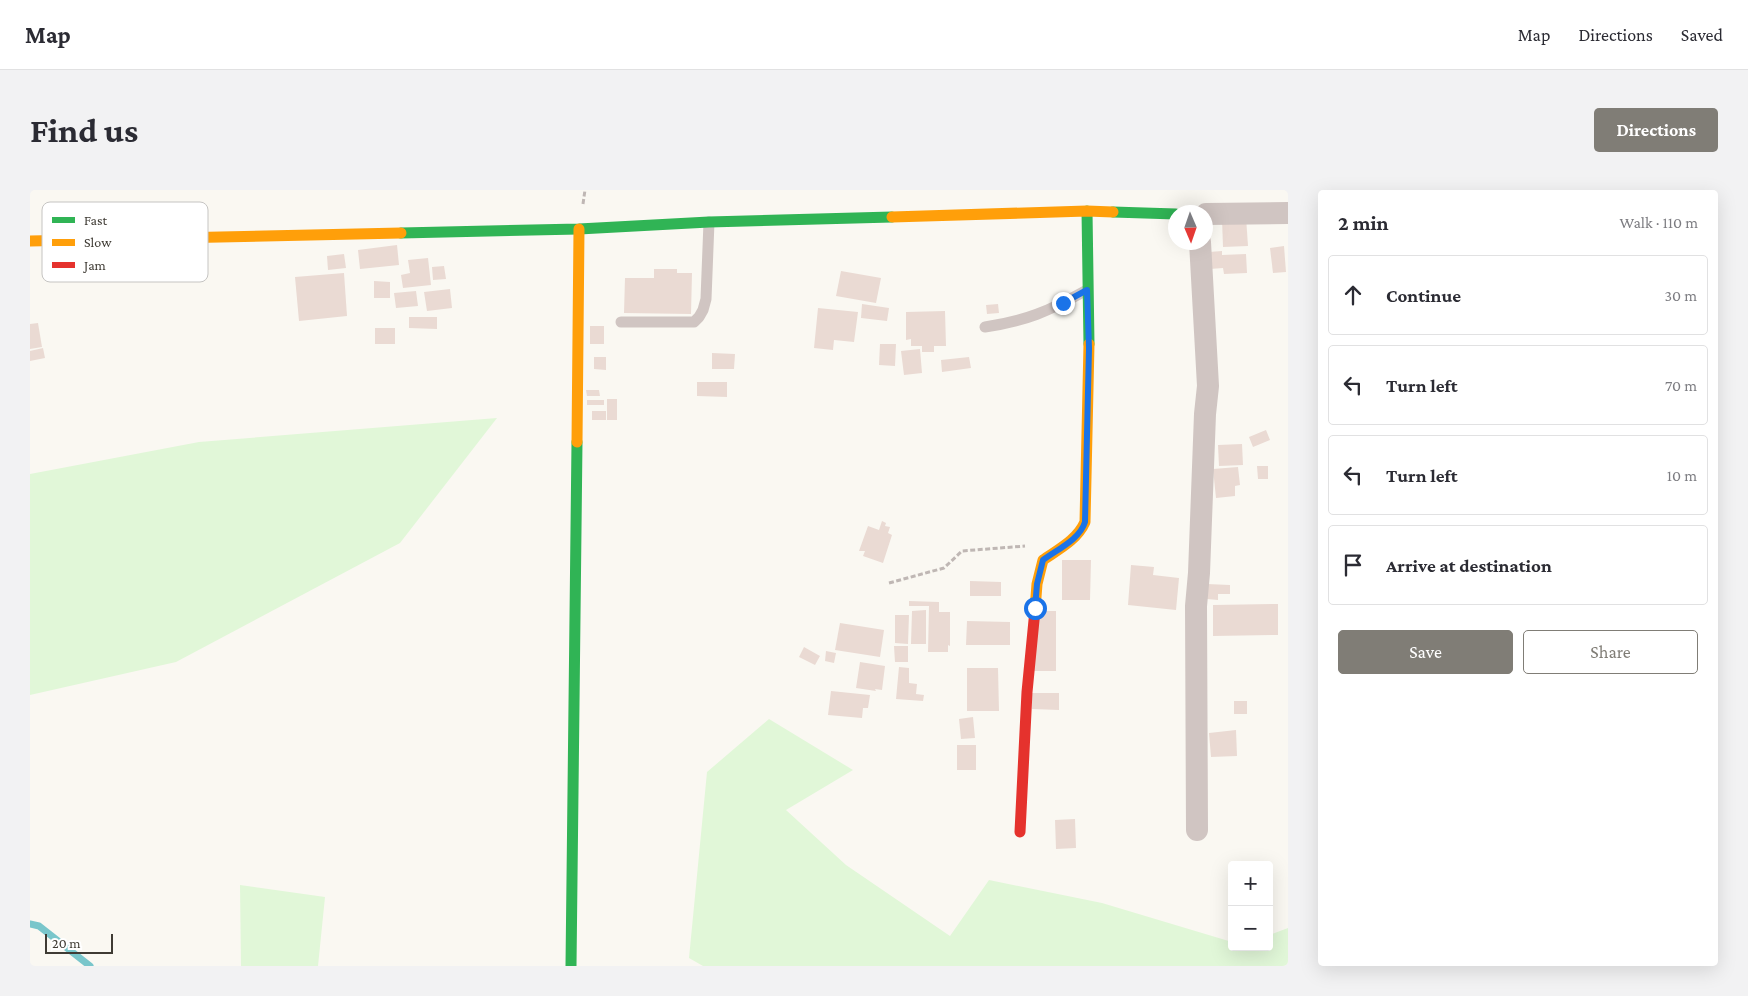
<!DOCTYPE html>
<meta charset="utf-8">
<style>
body{margin:0;font-family:"Crimson Pro",serif;background:#f2f2f3;color:#2b2b33}
.controls{position:absolute;right:15px;bottom:15px;display:grid;overflow:hidden;border-radius:5px;box-shadow:0 5px 20px #0002}
.controls button{width:45px;height:45px;display:grid;place-items:center;padding:0;border:0;border-bottom:1px solid #e1e1e2;background:#fff;color:#2b2b33;font:25px sans-serif}
.compass{position:absolute;left:1138px;top:15px;width:45px;height:45px;border-radius:50%;background:#fff;box-shadow:0 5px 20px #0002;rotate:178deg}
.scale{position:absolute;left:15px;bottom:12px;width:68px;box-sizing:border-box;padding-left:5px;border:2px solid #3f3b34;border-top:0;font-size:14px;line-height:18px;white-space:nowrap;color:#3f3b34;-webkit-text-stroke:4px #fff;paint-order:stroke}
.stop{position:absolute;width:15px;height:15px;margin:-11px;border:4px solid #1a73e8;border-radius:50%;background:#fff}
.stop.end{background:#1a73e8;border-color:#fff;box-shadow:0 1px 5px #0008}
.list{margin:0;padding:0;list-style:none}
h2{display:flex;justify-content:space-between;align-items:center;height:65px;margin:0;padding:0 20px;font-size:21px}
h2 small{font-size:16px;font-weight:400;color:#7c7c81}
.list li{display:grid;grid-template-columns:32px 1fr auto;gap:15px;align-items:center;box-sizing:border-box;height:80px;margin:0 10px 10px;padding:0 10px;border:1px solid #e1e1e2;border-radius:5px}
.list b{display:block;font-size:19px;white-space:nowrap}
.list em{font-size:16px;font-style:normal;color:#7c7c81}
.actions{display:flex;gap:10px;padding:15px 20px}
.actions a{flex:1;padding:11px 0;border:1px solid #807d76;border-radius:5px;text-align:center;font-size:18px;color:#807d76}
.actions .main{background:#807d76;color:#fff}
.icon{flex:none;width:28px;height:28px;fill:none;stroke:currentColor;stroke-width:2;stroke-linecap:round;stroke-linejoin:round}
.map{position:relative;flex:none;width:1258px;height:776px;overflow:hidden;border-radius:5px}
header{display:flex;align-items:center;gap:30px;box-sizing:border-box;height:70px;padding:0 25px;background:#fff;border-bottom:1px solid #e1e1e2}
header strong{font-size:24px}
nav{display:flex;gap:28px;margin-inline-start:auto;font-size:18px}
.intro{display:flex;align-items:center;justify-content:space-between;box-sizing:border-box;height:120px;padding:0 30px}
h1{margin:0;font-size:35px}
.button{padding:12px 22px;border-radius:5px;background:#807d76;color:#fff;font-size:18px;font-weight:700}
main{display:flex;gap:30px;padding:0 30px}
aside{flex:1;background:#fff;border-radius:5px;box-shadow:0 5px 20px #0002}
.map>svg:first-child{display:block}
.green{fill:#e1f7d8}
.lines{fill:none;stroke-linecap:round;stroke-linejoin:round}
.stream{stroke:#79c6cb;stroke-width:7}
.building{fill:#eadad3}
.path{stroke:#bfb7b4;stroke-width:3;stroke-dasharray:5 2.5;stroke-linecap:butt}
.lane{stroke:#d0c5c2;stroke-width:11}
.street{stroke:#d0c5c2;stroke-width:22}
.fast{stroke:#30b455;stroke-width:11}
.slow{stroke:#ff9f0a;stroke-width:11}
.jam{stroke:#e5322d;stroke-width:11}
.route{stroke:#1a73e8;stroke-width:6}
.key{fill:#fff;stroke:#c5c4c2;stroke-width:1}
.key-label{font-size:14px;fill:#3f3b34}
</style>
<header>
<strong>Map</strong>
<nav><a>Map</a><a>Directions</a><a>Saved</a></nav>
</header>
<div class="intro"><h1>Find us</h1><a class="button">Directions</a></div>
<main>
<div class="map">
<svg width="1258" height="776" viewBox="0 0 1258 776">
<rect width="100%" height="100%" fill="#faf8f2"/>
<g class="green">
<path d="M467,228L370,353L146,472L0,505V284L169,252Z"/>
<path d="M739,529L823,580L756,620L816,675L920,746L959,690L1072,713L1202,752V757H1239V745L1258,738V776H673L659,768L677,582Z"/>
<path d="M210,695L295,707L288,776H211Z"/>
</g>
<g class="lines">
<path class="stream" d="M0,734L9,736L60,776"/>
</g>
<g class="building">
<path d="M1216,27L1218,56L1193,57L1192,29Z"/>
<path d="M367,55L369,75L330,79L328,60Z"/>
<path d="M1254,56L1256,82L1243,83L1240,58Z"/>
<path d="M1192,61V65L1216,64L1217,83L1194,84L1193,78L1180,79L1179,62Z"/>
<path d="M314,64L316,78L298,80L297,66Z"/>
<path d="M398,68L401,95L373,98L371,85L380,83L378,70Z"/>
<path d="M414,76L416,89L403,90L402,77Z"/>
<path d="M624,79H647V83H662L661,124L594,123L595,88H624Z"/>
<path d="M811,81L851,88L846,113L806,106Z"/>
<path d="M314,83L317,126L269,131L265,87Z"/>
<path d="M344,91L360,92V108H344Z"/>
<path d="M420,99L422,118L397,121L394,102Z"/>
<path d="M386,101L388,116L366,118L364,103Z"/>
<path d="M832,114L859,118L857,131L831,128Z"/>
<path d="M968,114L969,123L957,124L956,115Z"/>
<path d="M788,118L828,122L824,152L804,150L803,160L784,158Z"/>
<path d="M915,121L916,156H904V162H892V156H881V149L876,150V122Z"/>
<path d="M379,127H407V139L379,138Z"/>
<path d="M8,133L12,157L0,159V134Z"/>
<rect x="560" y="136" width="14" height="18"/>
<rect x="345" y="138" width="20" height="16"/>
<path d="M850,154H866L865,176L849,175Z"/>
<path d="M13,158L15,168L0,171V161Z"/>
<path d="M890,159L892,183L874,185L871,161Z"/>
<path d="M682,163L705,164L704,179H682Z"/>
<path d="M564,167H576V180L564,179Z"/>
<path d="M939,167L941,178L912,182L911,170Z"/>
<path d="M667,192H697V207L667,206Z"/>
<path d="M556,200H569L570,206H557Z"/>
<rect x="577" y="209" width="10" height="21"/>
<rect x="557" y="210" width="17" height="5"/>
<rect x="562" y="221" width="14" height="9"/>
<path d="M1236,240L1240,250L1223,257L1219,247Z"/>
<path d="M1212,254L1213,275L1189,276L1188,255Z"/>
<path d="M1227,276H1238V289H1228Z"/>
<path d="M1208,277L1210,295L1205,296V306L1186,308L1183,279Z"/>
<path d="M852,331L856,333L855,336L860,337L858,343L862,345L853,373L833,366L835,361H829L838,336L849,340Z"/>
<path d="M1032,370H1061L1060,410H1032Z"/>
<path d="M1101,375L1124,377L1123,385L1149,388L1146,420L1098,415Z"/>
<path d="M940,391L971,392V406H940Z"/>
<path d="M1177,394L1200,395V404H1188V410L1177,409Z"/>
<path d="M879,411L909,412V422H920V456L918,455V462H898L899,416H879Z"/>
<path d="M1248,414V445L1183,446V415Z"/>
<path d="M896,420V454H881L882,421Z"/>
<path d="M1005,421H1026V481H1004Z"/>
<path d="M865,425H879L878,454L865,453Z"/>
<path d="M937,431L980,432V455H936Z"/>
<path d="M810,433L854,440L850,467L805,460Z"/>
<path d="M864,456H878V472H865Z"/>
<path d="M774,457L790,466L785,475L769,467Z"/>
<path d="M796,461L806,463L804,473L795,471Z"/>
<path d="M830,472L855,476L852,500L845,499L846,501L826,498Z"/>
<path d="M869,477L879,478V493L887,494L886,504L894,505L893,511L866,509Z"/>
<path d="M937,478H968L969,521H937Z"/>
<path d="M801,501L840,505L838,518H833L832,528L798,525Z"/>
<path d="M1002,503H1029V520L1002,519Z"/>
<rect x="1204" y="511" width="13" height="13"/>
<path d="M943,527L945,548L931,549L929,529Z"/>
<path d="M1206,540L1207,566L1181,567L1179,543Z"/>
<rect x="927" y="555" width="19" height="25"/>
<path d="M1045,629L1046,658L1026,659L1025,630Z"/>
</g>
<g class="lines">
<g class="path">
<path d="M553,14L555,0"/>
<path d="M859,393L914,378L932,361L995,356"/>
</g>
<g class="lane">
<path d="M591,132H664L669,127L673,120L676,109L679,32"/>
<path d="M955,137C996,131 1019,121 1055,101"/>
</g>
<g class="street">
<path d="M1176,24L1258,23"/>
<path d="M1167,640L1166,416L1169,383L1175,224L1178,196L1170,52"/>
</g>
<g class="fast">
<path d="M1057,21L1059,154"/>
<path d="M1083,22L1146,24"/>
<path d="M371,43L549,39L679,32L862,27"/>
<path d="M541,776L547,252"/>
</g>
<g class="slow">
<path d="M862,27L1057,21L1083,22"/>
<path d="M0,51L371,43"/>
<path d="M547,252L549,39"/>
<path d="M1005,420L1007,394L1013,370C1029,359 1047,350 1055,332L1059,154"/>
</g>
<path class="jam" d="M990,642L997,502L1005,420"/>
</g>
<g class="lines">
<path class="route" d="M1005,418L1007,394L1013,370C1028,359 1050,349 1055,332L1059,158L1057,100L1033,113"/>
</g>
<rect x="12" y="12" width="166" height="80" rx="8" class="key"/>
<rect x="22" y="27" width="23" height="6" fill="#30b455"/>
<rect x="22" y="49" width="23" height="7" fill="#ff9f0a"/>
<rect x="22" y="72" width="23" height="6" fill="#e5322d"/>
<g class="key-label">
<text x="54" y="35">Fast</text>
<text x="54" y="57">Slow</text>
<text x="54" y="80">Jam</text>
</g>
</svg>
<div class="controls">
<button>+</button>
<button>−</button>
</div>
<svg class="compass" viewBox="-18 -18 36 36"><path d="M0-13l5 13h-10z" fill="#e53935"/><path d="M0 13l5-13h-10z" fill="#7c7c81"/></svg>
<div class="scale">20 m</div>
<div class="stop" style="left:1005px;top:418px"></div>
<div class="stop end" style="left:1033px;top:113px"></div>
</div>
<aside>
<h2>2 min<small>Walk · 110 m</small></h2>
<ul class="list">
<li><svg class="icon" aria-label="ahead" viewBox="0 0 24 24"><path d="M12 20V5M6 11l6-6 6 6"/></svg><div><b>Continue</b></div><em>30 m</em></li>
<li><svg class="icon" aria-label="left" viewBox="0 0 24 24"><path d="M17 20v-9H6M10 6l-5 5 5 5"/></svg><div><b>Turn left</b></div><em>70 m</em></li>
<li><svg class="icon" aria-label="left" viewBox="0 0 24 24"><path d="M17 20v-9H6M10 6l-5 5 5 5"/></svg><div><b>Turn left</b></div><em>10 m</em></li>
<li><svg class="icon" aria-label="arrive" viewBox="0 0 24 24"><path d="M6 21V4h12l-3 4 3 4H6"/></svg><div><b>Arrive at destination</b></div></li>
</ul>
<div class="actions"><a class="main">Save</a><a>Share</a></div>
</aside>
</main>
